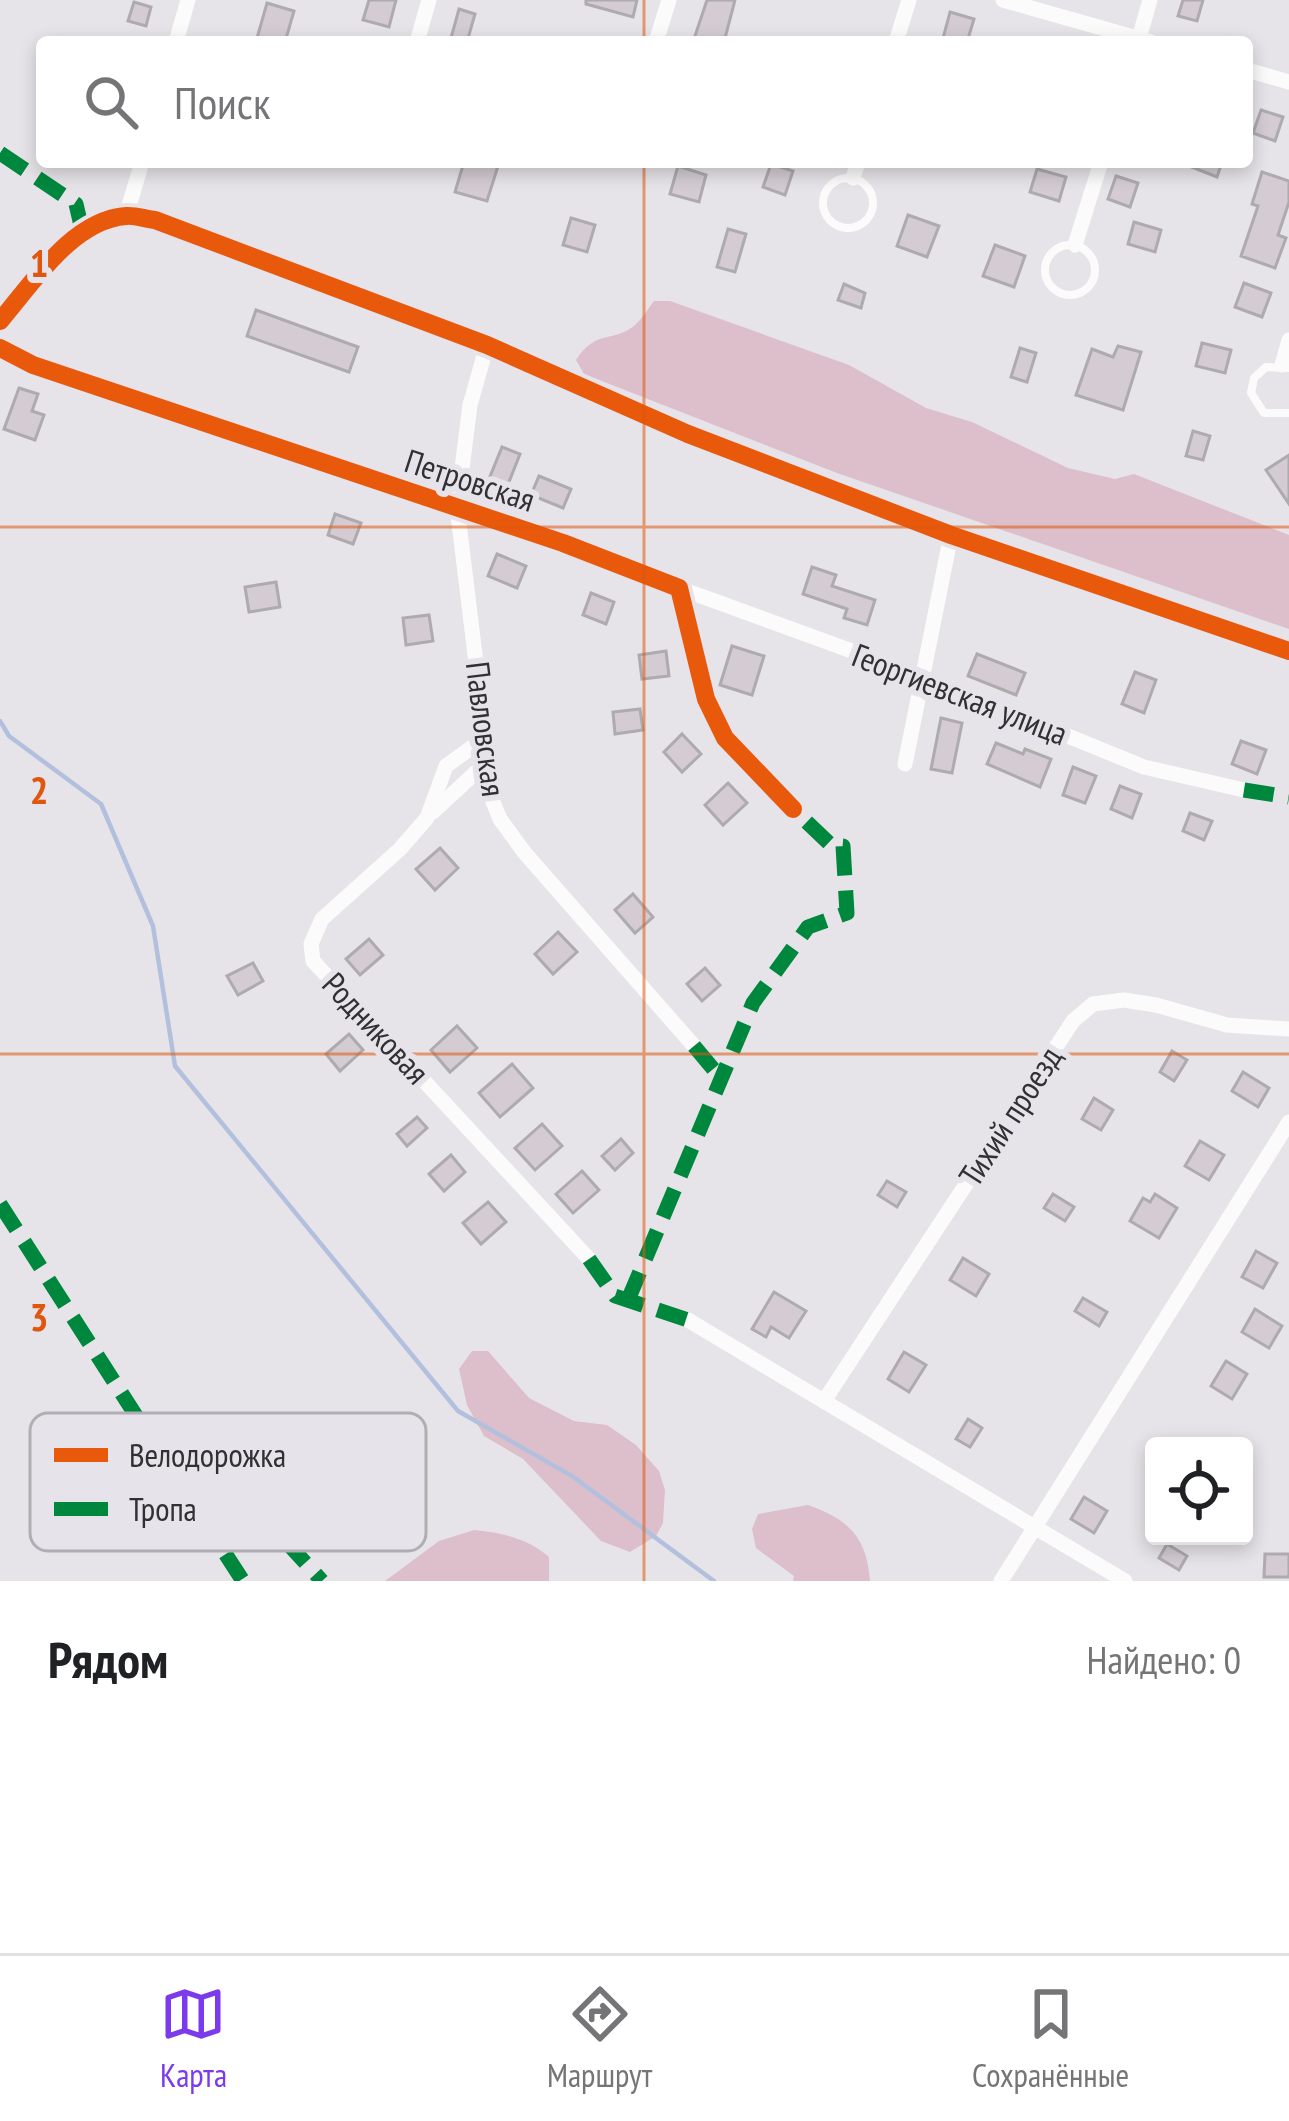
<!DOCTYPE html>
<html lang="ru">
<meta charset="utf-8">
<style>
body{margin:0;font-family:"PT Sans Narrow",sans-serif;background:#f2f2f2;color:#202124}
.controls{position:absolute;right:36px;bottom:36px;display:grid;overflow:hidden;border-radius:12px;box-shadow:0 6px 18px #0003}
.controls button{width:108px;height:108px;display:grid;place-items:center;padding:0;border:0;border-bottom:3px solid #e0e0e0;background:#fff;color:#202124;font:60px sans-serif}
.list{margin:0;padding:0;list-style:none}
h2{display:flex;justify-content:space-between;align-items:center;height:156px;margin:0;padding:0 48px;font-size:51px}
h2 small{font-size:39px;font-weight:400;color:#757577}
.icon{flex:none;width:66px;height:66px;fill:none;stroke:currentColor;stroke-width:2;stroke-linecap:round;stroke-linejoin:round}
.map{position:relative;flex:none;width:1289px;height:1581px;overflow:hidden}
.search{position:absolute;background:#fff;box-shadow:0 6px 18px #0003;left:36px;right:36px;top:36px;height:132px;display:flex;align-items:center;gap:30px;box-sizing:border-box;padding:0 42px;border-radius:12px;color:#757577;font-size:45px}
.sheet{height:372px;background:#fff}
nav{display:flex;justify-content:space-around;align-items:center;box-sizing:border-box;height:168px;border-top:3px solid #e0e0e0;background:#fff;font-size:33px;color:#757577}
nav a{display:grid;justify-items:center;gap:6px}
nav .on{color:#7c3aed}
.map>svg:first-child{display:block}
.forest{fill:#dcbfcb}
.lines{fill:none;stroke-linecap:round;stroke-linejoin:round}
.stream{stroke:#b2c0de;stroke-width:4.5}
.building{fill:#d4cbd3;stroke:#aeabaf;stroke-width:3}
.lane{stroke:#fbfbfc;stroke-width:8}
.street{stroke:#fbfbfc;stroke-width:15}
.secondary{stroke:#fbfbfc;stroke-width:21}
.quiet{stroke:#00873e;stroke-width:15;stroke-dasharray:30 15;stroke-linecap:butt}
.cycleway-casing{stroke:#e7e3ea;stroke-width:26}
.cycleway{stroke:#e8590c;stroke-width:18}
.grid{fill:none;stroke:#df570e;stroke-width:3;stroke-opacity:0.55}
.labels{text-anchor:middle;stroke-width:12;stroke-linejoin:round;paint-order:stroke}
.street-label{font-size:33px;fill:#313033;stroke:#e7e3ea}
.key{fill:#e7e3ea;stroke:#b0adb3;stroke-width:3}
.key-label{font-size:33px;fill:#313033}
.grid-label{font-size:39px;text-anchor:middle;font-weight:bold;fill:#df570e;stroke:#e7e3ea;stroke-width:12;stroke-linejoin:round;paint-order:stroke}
</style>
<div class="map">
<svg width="1289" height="1581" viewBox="0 0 1289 1581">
<rect width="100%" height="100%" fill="#e7e4e9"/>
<g class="forest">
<path d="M654,301H670L849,365L926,408L972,422L1068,468L1115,479L1134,474L1289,535V629L837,473L584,374L576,360C597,328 612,344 635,325C642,319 648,309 654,301Z"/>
<path d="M472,1351H488L529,1398L574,1421L607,1425L636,1445L659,1471L665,1490L663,1523L656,1536L630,1552L601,1541L523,1459L484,1436L467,1405L459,1369Z"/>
<path d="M808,1505C848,1519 867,1537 870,1581H793L794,1576L756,1548L752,1529L758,1514Z"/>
<path d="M474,1530C500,1532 529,1539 549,1557V1581H385L439,1541Z"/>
</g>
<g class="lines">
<path class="stream" d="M0,721L9,736L101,804L153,926L175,1066L458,1411L572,1476L714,1581"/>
</g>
<g class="building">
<path d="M369,0H396L389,27L363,20Z"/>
<path d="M586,0H637L633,17L586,4Z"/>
<path d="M707,0H735L724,42H693Z"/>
<path d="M1183,0H1203L1197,21L1178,16Z"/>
<path d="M134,2L151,7L146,26L128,21Z"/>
<path d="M267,3L294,11L285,42L257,38Z"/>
<path d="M459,9L475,14L467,42L451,38Z"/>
<path d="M950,12L974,19L967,42H942Z"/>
<path d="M1261,110L1283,117L1275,141L1253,133Z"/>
<path d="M464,162L498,166L487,201L455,192Z"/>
<path d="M1179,162H1222L1217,177Z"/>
<path d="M771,164L793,171L785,195L763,187Z"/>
<path d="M678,166L706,175L699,202L670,194Z"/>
<path d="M1037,169L1066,177L1059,201L1030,192Z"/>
<path d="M1262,172L1289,181V202L1278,235L1286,238L1275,268L1241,256L1258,206L1252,204Z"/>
<path d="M1116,176L1138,183L1130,207L1108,199Z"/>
<path d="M908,215L939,226L927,257L897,246Z"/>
<path d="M571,218L595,225L587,252L563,245Z"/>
<path d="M1134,222L1161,230L1155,252L1128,244Z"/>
<path d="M728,229L746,234L735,272L717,267Z"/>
<path d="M995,245L1025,256L1014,287L983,276Z"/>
<path d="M1244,283L1271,293L1262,317L1235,307Z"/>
<path d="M844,284L865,293L861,308L838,300Z"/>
<path d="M256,310L358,347L349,372L247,336Z"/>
<path d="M1202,343L1231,350L1225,373L1196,366Z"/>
<path d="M1118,346L1141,352L1123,410L1076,395L1092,349L1113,357Z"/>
<path d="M1020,348L1036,353L1027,382L1011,377Z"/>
<path d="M19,388L38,394L32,411L44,415L35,440L4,429Z"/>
<path d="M1193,431L1210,436L1203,460L1186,456Z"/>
<path d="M502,447L520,454L507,487L489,479Z"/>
<path d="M1289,455V504L1266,470Z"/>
<path d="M539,476L571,489L563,508L531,495Z"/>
<path d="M335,514L361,523L353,544L328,535Z"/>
<path d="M497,554L526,566L517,588L488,576Z"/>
<path d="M812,567L836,575L832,586L875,600L867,625L844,618L847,609L803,594Z"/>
<path d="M276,582L280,607L249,612L245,587Z"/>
<path d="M591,593L614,602L606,624L583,615Z"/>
<path d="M429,615L433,641L406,645L403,618Z"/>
<path d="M732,646L764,656L752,695L720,685Z"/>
<path d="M666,651L669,676L642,679L639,655Z"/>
<path d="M977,654L1025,673L1016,695L968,676Z"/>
<path d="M1135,672L1156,680L1144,713L1122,704Z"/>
<path d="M640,709L643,730L615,734L613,712Z"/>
<path d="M941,718L962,723L952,773L931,769Z"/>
<path d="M682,734L701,754L682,772L664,752Z"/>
<path d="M1241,741L1266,750L1257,774L1232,764Z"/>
<path d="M996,743L1023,754L1025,749L1051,759L1040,787L987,764Z"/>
<path d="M1073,767L1096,776L1085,803L1063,795Z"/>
<path d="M728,783L747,803L723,825L705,805Z"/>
<path d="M1120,786L1141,794L1132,818L1111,809Z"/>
<path d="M1190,813L1212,821L1204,840L1183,831Z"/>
<path d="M440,848L458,868L435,890L416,869Z"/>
<path d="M633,894L653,917L635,933L615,910Z"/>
<path d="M558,932L577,952L553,974L535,954Z"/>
<path d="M369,939L383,955L360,975L346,959Z"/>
<path d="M253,963L263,981L238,995L227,976Z"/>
<path d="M705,968L720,985L702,1001L687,984Z"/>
<path d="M457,1026L477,1048L450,1072L431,1050Z"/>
<path d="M349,1034L363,1050L340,1071L326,1054Z"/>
<path d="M1172,1051L1187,1060L1174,1081L1160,1072Z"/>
<path d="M512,1064L533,1088L500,1117L479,1093Z"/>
<path d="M1243,1072L1269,1088L1258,1107L1232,1091Z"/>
<path d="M1094,1098L1113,1110L1101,1130L1082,1119Z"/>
<path d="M417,1117L427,1128L407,1146L397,1134Z"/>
<path d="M542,1124L562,1146L535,1170L515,1148Z"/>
<path d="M621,1139L633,1153L615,1170L602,1156Z"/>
<path d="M1200,1141L1224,1155L1209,1180L1185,1166Z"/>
<path d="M451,1155L465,1172L444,1191L429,1174Z"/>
<path d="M582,1171L599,1190L573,1213L556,1194Z"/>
<path d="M887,1181L906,1192L897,1207L878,1195Z"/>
<path d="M1053,1194L1074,1207L1065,1221L1044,1208Z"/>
<path d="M1155,1194L1177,1208L1159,1238L1130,1221L1143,1198L1150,1202Z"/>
<path d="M488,1202L506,1222L481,1244L463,1223Z"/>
<path d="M1256,1251L1277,1263L1263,1288L1242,1277Z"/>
<path d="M963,1258L989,1274L976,1296L950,1280Z"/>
<path d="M774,1292L806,1311L789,1338L771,1327L766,1337L752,1329Z"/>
<path d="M1083,1298L1107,1312L1099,1326L1075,1311Z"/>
<path d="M1255,1309L1282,1326L1269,1348L1242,1332Z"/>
<path d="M904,1352L926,1365L909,1392L888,1379Z"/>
<path d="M1226,1361L1247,1374L1232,1399L1211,1386Z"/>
<path d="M968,1419L982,1428L970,1447L956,1439Z"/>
<path d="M1084,1497L1107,1511L1094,1533L1071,1519Z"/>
<path d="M1167,1544L1187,1556L1179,1570L1159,1558Z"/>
<path d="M1265,1554H1289V1577H1264Z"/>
</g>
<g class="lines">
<g class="lane">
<path d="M621,162H639"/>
<circle cx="848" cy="203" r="25"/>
<circle cx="1070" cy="270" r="25"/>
<path d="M1289,368L1266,367L1254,378L1251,393L1264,413H1289"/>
</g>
<g class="street">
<path d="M1003,0L1151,42"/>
<path d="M176,42L188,0"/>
<path d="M417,42L429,0"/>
<path d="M656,42L669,0"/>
<path d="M896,42L909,0"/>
<path d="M1138,42L1150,0"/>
<path d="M1247,70L1289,82"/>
<path d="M853,178L858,162"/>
<path d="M126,216L142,162"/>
<path d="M1075,245L1101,162"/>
<path d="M0,321L58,255"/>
<path d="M487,345L470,405L457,507L493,802L500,819L524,852L694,1046"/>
<path d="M0,348L33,365L563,543L679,588L706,699L725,738L793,809"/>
<path d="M1282,365L1289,340"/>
<path d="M679,588L923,677L1144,767L1244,790"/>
<path d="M486,737L446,766L427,818L400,849L322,919L311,944L313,961L589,1259"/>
<path d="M905,764L951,535"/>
<path d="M433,812L488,761"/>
<path d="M688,1320L1125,1581"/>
<path d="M824,1401L1073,1021L1093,1004L1124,1000L1156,1005L1227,1025L1289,1029"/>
<path d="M1001,1581L1289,1122"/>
</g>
<path class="secondary" d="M58,255C90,225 110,214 155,220L487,345L688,434L951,535L1289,651"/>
<g class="quiet">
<path d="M0,153L76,204L83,234"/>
<path d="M1244,790L1289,797"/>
<path d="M694,1046L720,1077"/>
<path d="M0,1204L149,1436L227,1477L322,1581"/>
<path d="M589,1259L615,1296L688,1320"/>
<path d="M628,1300L753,1003L808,927L847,913L843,846L831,845L793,809"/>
<path d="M152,1441L243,1581"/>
</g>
<g class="cycleway-casing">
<g id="cycleway">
<path d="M0,321C32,284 72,220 126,216C134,215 146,219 155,220L487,345L688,434L951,535L1289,651"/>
<path d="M0,348L33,365L563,543L679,588L706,699L725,738L793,809"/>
</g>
</g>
<use href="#cycleway" class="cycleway"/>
</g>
<path class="grid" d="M644,0V42M644,162V1581M0,527H1289M0,1054H1289"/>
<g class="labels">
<g class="street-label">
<text transform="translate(470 480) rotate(18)" y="12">Петровская</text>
<text transform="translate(960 694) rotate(21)" y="12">Георгиевская улица</text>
<text transform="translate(486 729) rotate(83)" y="12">Павловская</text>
<text transform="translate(376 1028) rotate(47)" y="12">Родниковая</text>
<text transform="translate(1010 1116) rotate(-57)" y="12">Тихий проезд</text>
</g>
</g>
<rect x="30" y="1413" width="396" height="138" rx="18" class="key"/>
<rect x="54" y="1448" width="54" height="14" fill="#e8590c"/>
<rect x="54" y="1502" width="54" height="14" fill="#00873e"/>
<g class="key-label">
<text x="129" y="1467">Велодорожка</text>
<text x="129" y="1521">Тропа</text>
</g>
<g class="grid-label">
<text x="39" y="277">1</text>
<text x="39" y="804">2</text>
<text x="39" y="1331">3</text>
</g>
</svg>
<div class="controls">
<button><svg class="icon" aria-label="locate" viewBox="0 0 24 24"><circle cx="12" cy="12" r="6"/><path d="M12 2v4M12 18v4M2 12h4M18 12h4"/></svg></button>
</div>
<div class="search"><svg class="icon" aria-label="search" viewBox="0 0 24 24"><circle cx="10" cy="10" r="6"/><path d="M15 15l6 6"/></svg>Поиск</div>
</div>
<section class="sheet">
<h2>Рядом<small>Найдено: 0</small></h2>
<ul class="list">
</ul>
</section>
<nav>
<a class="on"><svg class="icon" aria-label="map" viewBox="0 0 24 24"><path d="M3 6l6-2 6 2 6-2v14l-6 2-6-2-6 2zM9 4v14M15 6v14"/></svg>Карта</a>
<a><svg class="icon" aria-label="directions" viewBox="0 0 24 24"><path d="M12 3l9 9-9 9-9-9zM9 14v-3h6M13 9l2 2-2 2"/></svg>Маршрут</a>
<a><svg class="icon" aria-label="saved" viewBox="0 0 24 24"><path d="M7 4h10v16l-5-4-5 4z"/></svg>Сохранённые</a>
</nav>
